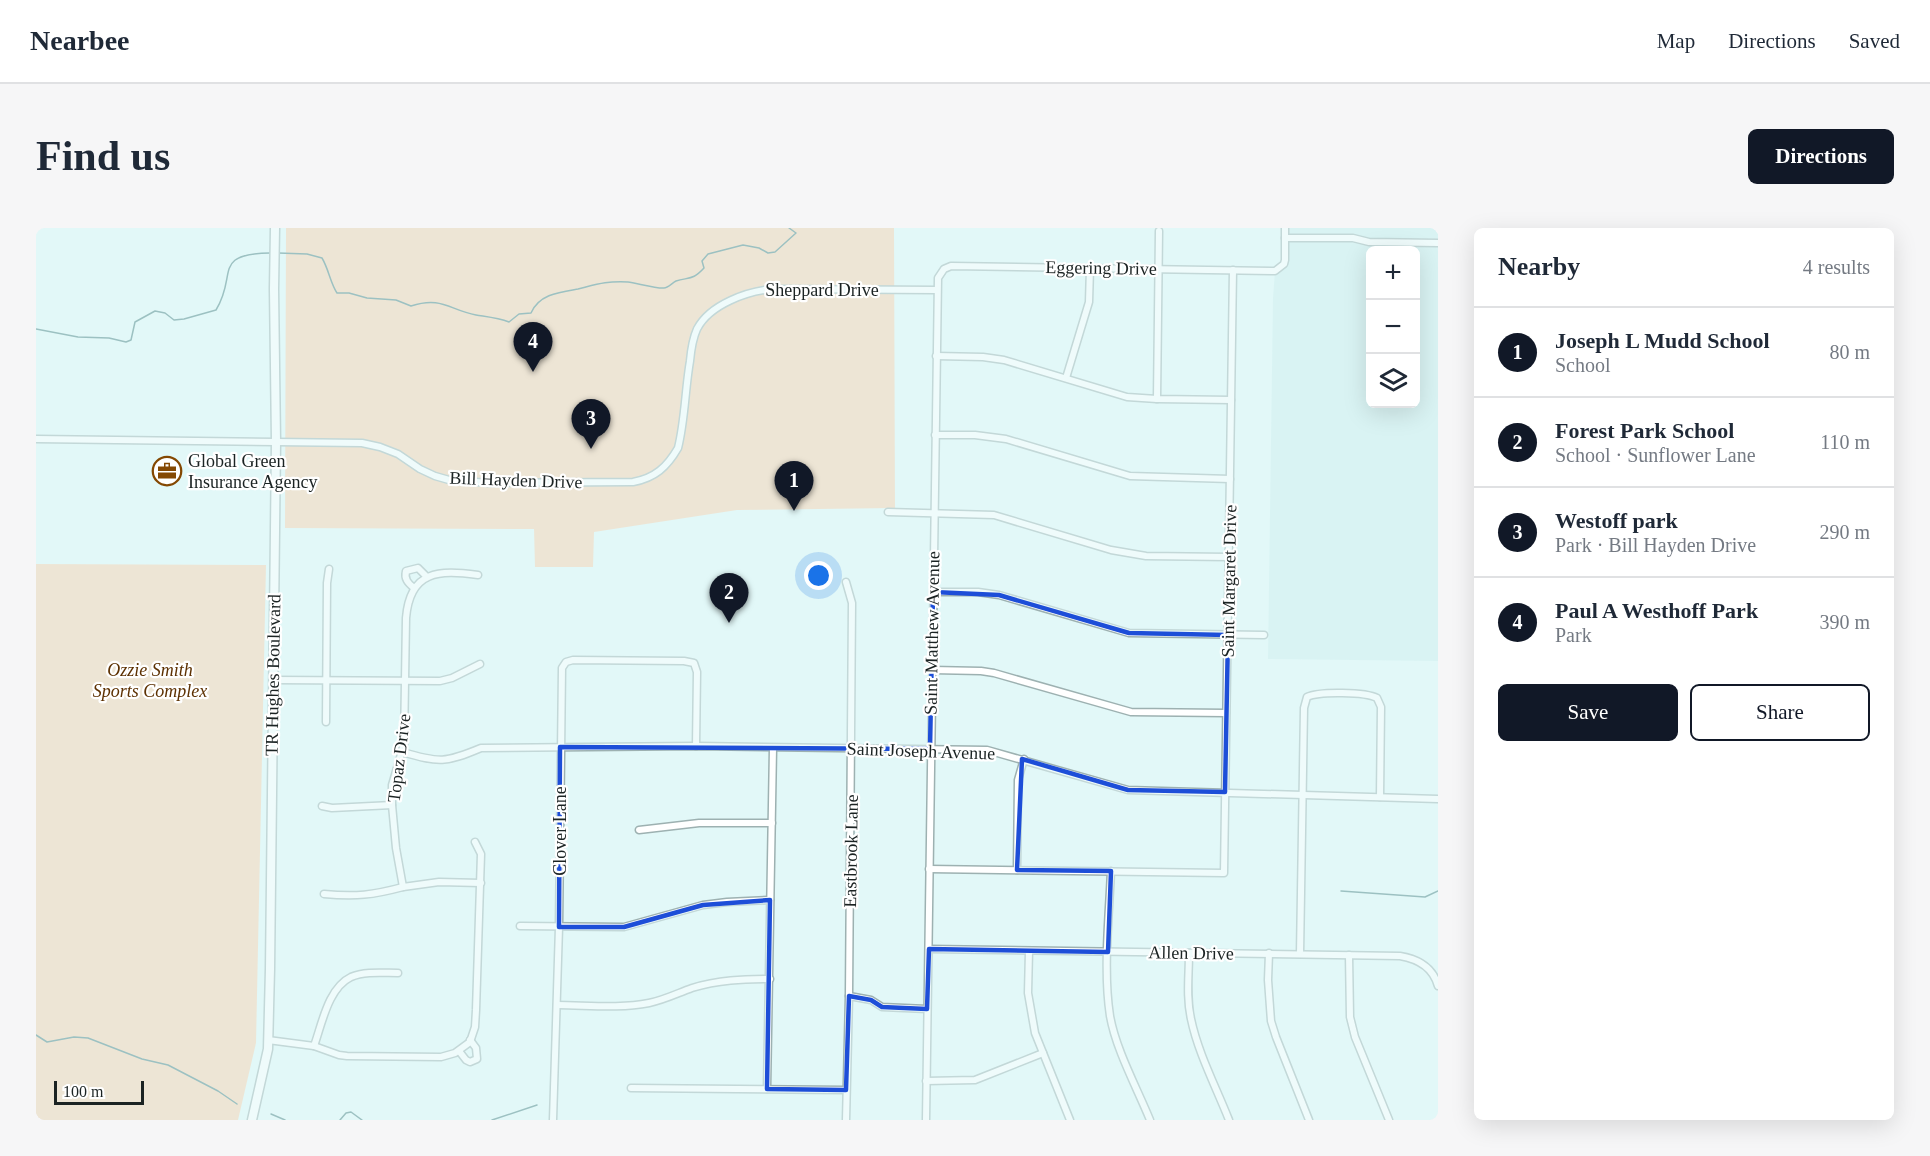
<!DOCTYPE html>
<meta charset="utf-8">
<style>
body{margin:0;font-family:"Times New Roman",serif;background:#f6f6f7;color:#1f2937}
.controls{position:absolute;right:18px;top:18px;display:grid;overflow:hidden;border-radius:9px;box-shadow:0 6px 24px #0002}
.controls button{width:54px;height:54px;display:grid;place-items:center;padding:0;border:0;border-bottom:2px solid #e0e1e3;background:#fff;color:#1f2937;font:30px sans-serif}
.scale{position:absolute;left:18px;bottom:15px;width:90px;box-sizing:border-box;padding-left:6px;border:3px solid #1b2323;border-top:0;font-size:16px;line-height:21px;white-space:nowrap;color:#1b2323;-webkit-text-stroke:4px #fff;paint-order:stroke}
.you{position:absolute;left:783px;top:348px;width:21px;height:21px;margin:-15px;border:4px solid #fff;border-radius:50%;background:#1a73e8;box-shadow:0 0 0 9px #1a73e833}
.badge{display:grid;place-items:center;width:39px;height:39px;border-radius:50%;background:#111827;color:#fff;font-size:20px;font-weight:700}
.pin{position:absolute;translate:-50% -50px;filter:drop-shadow(0 2px 3px #0008)}
.pin::after{content:'';position:absolute;top:32px;width:21px;height:18px;background:inherit;clip-path:polygon(0 0,100% 0,50% 100%)}
.list{margin:0;padding:0;list-style:none}
h2{display:flex;justify-content:space-between;align-items:center;height:78px;margin:0;padding:0 24px;font-size:26px}
h2 small{font-size:20px;font-weight:400;color:#747a83}
.list li{display:grid;grid-template-columns:39px 1fr auto;gap:18px;align-items:center;box-sizing:border-box;height:90px;padding:0 24px;border-top:2px solid #e0e1e3}
.list b{display:block;font-size:22px;white-space:nowrap}
.list p{margin:0;font-size:20px;white-space:nowrap;color:#747a83}
.list em{font-size:20px;font-style:normal;color:#747a83}
.actions{display:flex;gap:12px;padding:18px 24px}
.actions a{flex:1;padding:14px 0;border:2px solid #111827;border-radius:9px;text-align:center;font-size:21px;color:#111827}
.actions .main{background:#111827;color:#fff}
.icon{flex:none;width:33px;height:33px;fill:none;stroke:currentColor;stroke-width:2;stroke-linecap:round;stroke-linejoin:round}
.map{position:relative;flex:none;width:1402px;height:892px;overflow:hidden;border-radius:9px}
header{display:flex;align-items:center;gap:36px;box-sizing:border-box;height:84px;padding:0 30px;background:#fff;border-bottom:2px solid #e0e1e3}
header strong{font-size:28px}
nav{display:flex;gap:33px;margin-inline-start:auto;font-size:21px}
.intro{display:flex;align-items:center;justify-content:space-between;box-sizing:border-box;height:144px;padding:0 36px}
h1{margin:0;font-size:42px}
.button{padding:15px 27px;border-radius:9px;background:#111827;color:#fff;font-size:21px;font-weight:700}
main{display:flex;gap:36px;padding:0 36px}
aside{flex:1;background:#fff;border-radius:9px;box-shadow:0 6px 24px #0002}
.map>svg:first-child{display:block}
.built{fill:#ceeeee;fill-rule:evenodd}
.green{fill:#fbcfac}
.lines{fill:none;stroke-linecap:round;stroke-linejoin:round}
.stream{stroke:#487f80;stroke-width:1.5}
.minor-casing{stroke:#9db1b1;stroke-width:9}
.major-casing{stroke:#9db1b1;stroke-width:11}
.minor{stroke:#fff;stroke-width:6}
.major{stroke:#fff;stroke-width:8}
.marked{fill:none;stroke:#1d4ed8;stroke-width:4.5;stroke-linejoin:round}
.labels{text-anchor:middle;stroke-width:4.5;stroke-linejoin:round;paint-order:stroke}
.street-label{font-size:18px;fill:#1b2323;stroke:#fff}
.poi-label{font-size:18px;fill:#1b2323;stroke:#fff;text-anchor:start}
.park-label{font-size:18px;font-style:italic;fill:#5d3102;stroke:#fff}
</style>
<header>
<strong>Nearbee</strong>
<nav><a>Map</a><a>Directions</a><a>Saved</a></nav>
</header>
<div class="intro"><h1>Find us</h1><a class="button">Directions</a></div>
<main>
<div class="map">
<svg width="1402" height="892" viewBox="0 0 1402 892">
<rect width="100%" height="100%" fill="#e2f8f8"/>
<path class="built" d="M1249,0H1402V433L1232,431L1237,70L1239,43L1247,37ZM1334,22H1380V176H1334Z"/>
<g class="green">
<path d="M250,0H858L859,280L701,282L558,304L557,339H499L498,301L249,300Z"/>
<path d="M0,336L230,337L220,815L202,892H0Z"/>
</g>
<g class="lines">
<g class="stream">
<path d="M242,25L271,26L286,30C293,42 294,54 301,65H313L331,70L360,72L375,78C406,68 413,82 440,87C452,89 462,90 473,94L483,86L495,85C503,66 524,64 542,61C562,56 570,53 592,54C600,55 622,61 628,60C632,60 636,55 640,53C654,49 657,52 668,40L666,33L672,26L707,17L723,20L732,25L739,24L760,5L753,0"/>
<path d="M0,101L42,109L73,110L90,114L95,112L99,94L119,83L129,85L138,92L148,91L180,82C202,47 175,26 234,25"/>
<path d="M1305,663L1389,669L1402,663"/>
<path d="M0,807L11,814L38,809L52,810L106,831L132,837L182,863L201,876"/>
<path d="M235,886L249,892"/>
<path d="M304,892L310,885L315,884L326,892"/>
<path d="M456,892L501,877"/>
</g>
<g class="minor-casing">
<g id="minor">
<path d="M1249,10H1317L1333,14L1402,15"/>
<path d="M900,128L947,129L968,132L1091,169L1121,171L1195,172"/>
<path d="M1030,150L1053,74L1054,40"/>
<path d="M1121,171L1123,3"/>
<path d="M899,207H939L970,211L1094,248L1194,251"/>
<path d="M0,211L326,215L344,219L362,226L384,241L399,248L413,252L453,255L597,254C619,250 631,239 642,220C649,192 649,162 654,133C655,122 657,110 661,101C674,76 712,63 737,61L901,62"/>
<path d="M852,284L958,287L1075,322L1110,328L1193,329"/>
<path d="M442,347C403,342 374,342 370,390L368,516L356,557V577L360,620L367,659L403,654L445,655"/>
<path d="M810,354L816,375L813,768L810,892"/>
<path d="M378,360C372,355 368,351 370,343L382,340L391,349"/>
<path d="M897,364H942L963,367L1093,405L1228,407"/>
<path d="M896,442L945,443L958,445L1095,484L1190,485"/>
<path d="M237,452L404,453L416,450L444,436"/>
<path d="M290,494L291,355L293,341"/>
<path d="M366,524C404,535 409,535 445,520L660,518L951,522L1092,562L1402,571"/>
<path d="M286,578L296,580L356,577"/>
<path d="M603,602L663,595H736"/>
<path d="M893,641L1188,645L1197,42"/>
<path d="M981,642L982,552L988,531"/>
<path d="M1075,643C1073,689 1067,743 1074,788C1080,822 1101,860 1114,892"/>
<path d="M288,666C320,669 337,667 367,659"/>
<path d="M484,698L588,699L667,677L691,674L734,672"/>
<path d="M893,721L1364,728C1382,731 1397,739 1402,758"/>
<path d="M993,723L992,765L999,805L1034,892"/>
<path d="M1153,725C1153,747 1150,769 1155,791C1162,825 1180,859 1193,892"/>
<path d="M1233,725L1232,752L1235,793L1240,809L1273,892"/>
<path d="M1264,726L1268,480L1271,469C1283,463 1330,464 1341,470L1345,479L1344,569"/>
<path d="M1313,727L1314,789L1319,809L1353,892"/>
<path d="M813,768L835,772L846,779L891,781"/>
<path d="M521,777C550,777 583,781 613,775C628,772 642,765 656,760C682,752 707,751 734,751"/>
<path d="M232,812L278,818L303,827L311,828L405,829L419,825L434,814L439,799L440,782L445,626L439,614"/>
<path d="M278,818C286,796 292,760 315,749C329,743 347,745 362,745"/>
<path d="M423,823L430,832L434,834L441,831L440,820L434,812"/>
<path d="M890,853L939,852L1007,825"/>
<path d="M595,860L810,862"/>
<path d="M731,861L737,520"/>
<path d="M517,892L523,699L526,440L530,434L537,432L648,433L658,435L661,444L660,518"/>
<path d="M890,892L902,50L908,41L915,38L1239,43L1248,36L1249,32V0"/>
</g>
</g>
<g class="major-casing">
<path id="major" d="M216,892L232,821L234,741L240,214L238,61L239,0"/>
</g>
<use href="#minor" class="minor"/>
<use href="#major" class="major"/>
</g>
<path d="M0 0H1402V892H0ZM897,364L963,367L1093,405L1192,407L1189,564L1092,562L986,531L981,642L1075,643L1072,724L893,721L891,781L846,779L835,772L813,768L810,862L731,861L734,672L667,677L588,699H523L524,519L894,521Z" fill="#e2f8f8" fill-opacity=".55" fill-rule="evenodd"/>
<path class="marked" d="M897,364L963,367L1093,405L1192,407L1189,564L1092,562L986,531L981,642L1075,643L1072,724L893,721L891,781L846,779L835,772L813,768L810,862L731,861L734,672L667,677L588,699H523L524,519L894,521Z"/>
<defs>
<g id="office-ring" transform="scale(1.5)"><circle r="9.5" fill="#fff" stroke="#844802" stroke-width="1.5"/><path d="M-6-3h4V-5.5h4V-3h4V5H-6ZM-1-4.5V-3h2v-1.5ZM-6 0V1H6V0Z" fill="#844802"/></g>
</defs>
<g fill-rule="evenodd">
<use href="#office-ring" x="131" y="243"/>
</g>
<g class="labels">
<g class="street-label">
<text transform="translate(1065 40) rotate(1)" y="6">Eggering Drive</text>
<text x="786" y="68">Sheppard Drive</text>
<text transform="translate(480 252) rotate(2)" y="6">Bill Hayden Drive</text>
<text transform="translate(1193 353) rotate(-89)" y="6">Saint Margaret Drive</text>
<text transform="translate(896 405) rotate(-89)" y="6">Saint Matthew Avenue</text>
<text transform="translate(237 447) rotate(-89)" y="6">TR Hughes Boulevard</text>
<text transform="translate(885 523) rotate(2)" y="6">Saint Joseph Avenue</text>
<text transform="translate(363 530) rotate(-83)" y="6">Topaz Drive</text>
<text transform="translate(524 603) rotate(-90)" y="6">Clover Lane</text>
<text transform="translate(815 623) rotate(-89)" y="6">Eastbrook Lane</text>
<text transform="translate(1155 725) rotate(1)" y="6">Allen Drive</text>
</g>
<g class="poi-label">
<text x="152" y="239">Global Green<tspan x="152" dy="21">Insurance Agency</tspan></text>
</g>
<g class="park-label">
<text x="114" y="448">Ozzie Smith<tspan x="114" dy="21">Sports Complex</tspan></text>
</g>
</g>
</svg>
<div class="controls">
<button>+</button>
<button>−</button>
<button><svg class="icon" aria-label="layers" viewBox="0 0 24 24"><path d="M12 4l9 5-9 5-9-5zM3 14l9 5 9-5"/></svg></button>
</div>
<div class="scale">100 m</div>
<div class="you"></div>
<div class="pin badge" style="left:758px;top:283px">1</div>
<div class="pin badge" style="left:693px;top:395px">2</div>
<div class="pin badge" style="left:555px;top:221px">3</div>
<div class="pin badge" style="left:497px;top:144px">4</div>
</div>
<aside>
<h2>Nearby<small>4 results</small></h2>
<ul class="list">
<li><span class="badge">1</span><div><b>Joseph L Mudd School</b><p>School</p></div><em>80 m</em></li>
<li><span class="badge">2</span><div><b>Forest Park School</b><p>School · Sunflower Lane</p></div><em>110 m</em></li>
<li><span class="badge">3</span><div><b>Westoff park</b><p>Park · Bill Hayden Drive</p></div><em>290 m</em></li>
<li><span class="badge">4</span><div><b>Paul A Westhoff Park</b><p>Park</p></div><em>390 m</em></li>
</ul>
<div class="actions"><a class="main">Save</a><a>Share</a></div>
</aside>
</main>
